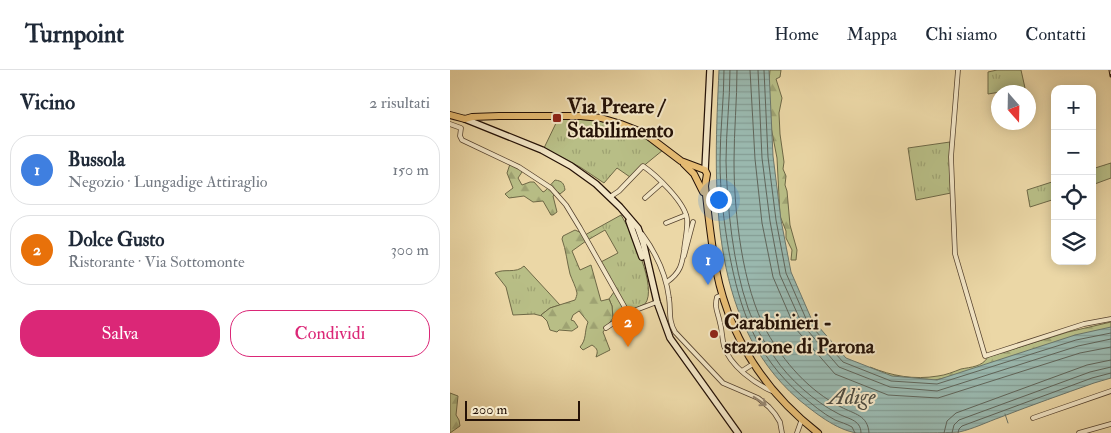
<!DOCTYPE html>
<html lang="it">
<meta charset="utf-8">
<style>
body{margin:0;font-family:"IM FELL Double Pica",serif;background:#f2f2f3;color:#1f2937}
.controls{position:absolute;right:15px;top:15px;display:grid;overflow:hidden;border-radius:10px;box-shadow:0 2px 12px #0003}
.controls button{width:45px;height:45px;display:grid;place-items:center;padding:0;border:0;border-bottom:1px solid #e0e1e3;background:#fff;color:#1f2937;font:25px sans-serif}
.compass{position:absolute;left:541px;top:15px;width:45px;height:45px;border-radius:50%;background:#fff;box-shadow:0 2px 12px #0003;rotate:160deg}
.scale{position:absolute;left:15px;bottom:12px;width:115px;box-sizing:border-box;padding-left:5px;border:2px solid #251207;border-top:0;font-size:14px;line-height:18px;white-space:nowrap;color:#251207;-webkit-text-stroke:4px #f2e5c5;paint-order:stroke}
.you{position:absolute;left:268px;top:129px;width:18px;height:18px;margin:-12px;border:4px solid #fff;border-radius:50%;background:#1a73e8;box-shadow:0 0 0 8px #1a73e833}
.badge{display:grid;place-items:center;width:32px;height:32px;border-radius:50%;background:#db2777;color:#fff;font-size:16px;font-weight:700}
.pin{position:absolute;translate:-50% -41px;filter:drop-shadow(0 1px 2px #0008)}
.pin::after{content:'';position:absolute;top:26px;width:18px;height:15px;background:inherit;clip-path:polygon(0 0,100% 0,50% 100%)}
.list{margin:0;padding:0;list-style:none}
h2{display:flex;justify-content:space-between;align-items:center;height:65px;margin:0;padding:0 20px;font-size:21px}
h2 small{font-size:16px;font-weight:400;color:#747a83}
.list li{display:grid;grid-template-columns:32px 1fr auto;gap:15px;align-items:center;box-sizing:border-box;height:70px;margin:0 10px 10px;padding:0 10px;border:1px solid #e0e1e3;border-radius:20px}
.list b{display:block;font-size:19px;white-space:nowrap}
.list p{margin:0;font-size:16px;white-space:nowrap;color:#747a83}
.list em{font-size:16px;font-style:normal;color:#747a83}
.actions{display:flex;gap:10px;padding:15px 20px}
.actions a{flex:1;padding:11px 0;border:1px solid #db2777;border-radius:20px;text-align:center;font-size:18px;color:#db2777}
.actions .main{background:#db2777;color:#fff}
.icon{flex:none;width:28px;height:28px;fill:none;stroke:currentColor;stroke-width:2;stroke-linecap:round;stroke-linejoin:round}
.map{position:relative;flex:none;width:661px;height:363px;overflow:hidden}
header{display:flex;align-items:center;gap:30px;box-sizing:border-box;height:70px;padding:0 25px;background:#fff;border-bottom:1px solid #e0e1e3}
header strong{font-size:24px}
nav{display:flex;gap:28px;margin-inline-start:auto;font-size:18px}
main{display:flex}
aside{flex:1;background:#fff}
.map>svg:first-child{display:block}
.grass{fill:url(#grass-tufts);stroke:#6e6846}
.forest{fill:url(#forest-firs);stroke:#6e6846}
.water{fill:url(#water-rules);stroke:#6b766b}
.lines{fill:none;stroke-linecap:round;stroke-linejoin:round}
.shore{stroke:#60655a;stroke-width:1}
.stream{stroke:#6b766b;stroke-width:1}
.street-casing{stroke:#56432f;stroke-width:5.5}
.secondary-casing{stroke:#251207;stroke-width:8}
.primary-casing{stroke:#251207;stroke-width:8}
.street{stroke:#f2e5c5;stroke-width:4}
.secondary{stroke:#f2e5c5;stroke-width:5.5}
.primary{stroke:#e6bc73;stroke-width:6}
.rail-casing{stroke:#251207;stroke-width:3}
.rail{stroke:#f2e5c5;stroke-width:1;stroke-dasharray:4;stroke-linecap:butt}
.oneway{stroke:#968670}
.poi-dot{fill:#8f2418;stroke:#f2e5c5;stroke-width:2}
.labels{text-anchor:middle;stroke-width:4;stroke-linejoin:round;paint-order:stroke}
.poi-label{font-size:21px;font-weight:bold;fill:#251207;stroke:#f2e5c5;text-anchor:start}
.water-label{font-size:22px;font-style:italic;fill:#4e4c41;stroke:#f2e5c5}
</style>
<header>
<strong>Turnpoint</strong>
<nav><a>Home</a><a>Mappa</a><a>Chi siamo</a><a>Contatti</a></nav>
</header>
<main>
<aside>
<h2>Vicino<small>2 risultati</small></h2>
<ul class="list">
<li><span class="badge" style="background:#3f7fe0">1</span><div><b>Bussola</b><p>Negozio · Lungadige Attiraglio</p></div><em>150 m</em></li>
<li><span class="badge" style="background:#e8710a">2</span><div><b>Dolce Gusto</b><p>Ristorante · Via Sottomonte</p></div><em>300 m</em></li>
</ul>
<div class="actions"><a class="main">Salva</a><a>Condividi</a></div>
</aside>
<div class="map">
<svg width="661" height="363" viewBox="0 0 661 363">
<defs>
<pattern id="grass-tufts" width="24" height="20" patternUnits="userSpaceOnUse" patternTransform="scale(1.25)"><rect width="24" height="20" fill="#b8be86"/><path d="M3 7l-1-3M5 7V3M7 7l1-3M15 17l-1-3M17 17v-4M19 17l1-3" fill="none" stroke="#9ea272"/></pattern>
<pattern id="forest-firs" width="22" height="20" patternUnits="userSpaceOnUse" patternTransform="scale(1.25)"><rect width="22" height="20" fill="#b8be86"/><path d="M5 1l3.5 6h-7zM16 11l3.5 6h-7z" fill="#9ea272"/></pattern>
<pattern id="water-rules" width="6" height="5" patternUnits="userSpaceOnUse" patternTransform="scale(1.25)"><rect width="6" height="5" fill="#9ab8ae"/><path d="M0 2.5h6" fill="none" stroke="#859d94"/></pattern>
</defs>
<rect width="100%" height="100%" fill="#ebd7a6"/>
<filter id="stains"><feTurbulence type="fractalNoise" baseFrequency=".004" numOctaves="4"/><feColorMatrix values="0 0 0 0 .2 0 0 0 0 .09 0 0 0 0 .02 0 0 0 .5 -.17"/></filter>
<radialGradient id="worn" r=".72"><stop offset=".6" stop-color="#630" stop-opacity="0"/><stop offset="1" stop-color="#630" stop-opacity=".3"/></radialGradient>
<g class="grass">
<path d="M547,0H571L575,18L538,24V2Z"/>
<path d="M108,49C153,49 176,53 213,80L180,107L167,98L154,113L130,97L94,78Z"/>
<path d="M500,72L501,123L466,130L458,78Z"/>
<path d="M661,93V108L642,115V99Z"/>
<path d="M605,111V129L580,137L577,120Z"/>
<path d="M171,145C181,161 208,218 195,234L163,249L162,236L159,229L164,222L149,193L168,183L155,160L136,171L135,165Z"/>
<path d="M74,196L110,235L100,238L91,245L92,246L84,244L63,245L56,217L45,203C54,198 66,204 74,196Z"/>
</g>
<g class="forest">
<path d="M320,0H331L330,7L326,9L332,28L329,43L330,64L334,92L333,99L336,106L335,115L337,121L340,155L347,180L346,190H341L342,180L336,168V161L330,146L327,88L321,57L318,22Z"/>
<path d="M61,91L71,98L72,102L68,108L72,115L80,112H84L93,122L95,121L105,110C112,111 114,113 115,120L110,124L108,122L103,126L107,142L103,145H101L93,131L83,132L74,126L59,128L55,124L63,118L57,103Z"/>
<path d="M125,160L134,164L136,171L122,181L130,200L141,195L151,231L159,229L162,236L163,248L153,262L160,280L146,287C148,281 148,279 142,275L133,280L130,277C137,269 134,262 138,252L129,241L123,245L121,250L124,251L128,257L122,261L109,260L107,262L100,260L97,251L91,245L100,238L125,230C126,228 127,225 127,223C126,217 122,210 120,204C117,192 116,180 112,169L113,166Z"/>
<path d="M661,252V258L519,303L470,313L421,302L420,297C442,306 464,310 488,306C496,305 503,302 511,299C521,297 532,297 538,287L618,262Z"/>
<path d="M0,323L8,326L6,345L9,350L10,356L0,363Z"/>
</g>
<path class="water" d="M269,0H319L323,86L331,150L341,202L361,248L396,288L442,306L487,310L625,265L661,257V308L644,313C613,324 582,335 551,347C537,352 523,359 509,362C495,363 464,363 448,363C435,363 420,363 407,363C386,360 364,342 348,329C256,249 264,111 269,0Z"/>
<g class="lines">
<g class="shore">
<path d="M274,0C274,30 270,61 270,91C270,121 274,153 279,182C290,240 305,285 351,325C362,334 372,343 385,350C390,352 397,354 402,357L405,363"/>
<path d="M280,0C280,30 276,61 276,91C277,136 283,195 298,238C304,255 314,272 325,288C338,308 365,332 387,343C397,349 411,349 411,363"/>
<path d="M287,0C287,30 284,61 284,91C284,142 292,217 317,262C334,292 359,321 391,337C404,344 418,345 419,363"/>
<path d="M300,0L305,89L312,153L323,207L345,258L385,304L438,325L488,328L630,283L661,277"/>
<path d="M308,0L312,88L320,151L330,205L352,254L389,297L440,317L487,321L628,276L661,269"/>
<path d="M314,0L318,87L326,150L336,203L357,251L393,292L441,311L487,314L626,270L661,263"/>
<path d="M494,363L497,351L506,343L637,295L661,290"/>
<path d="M502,363L504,355L509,350L640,302L661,297"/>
<path d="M508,363L509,359L512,356L642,308L661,303"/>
</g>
<path class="stream" d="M555,344L558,353"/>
<g class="street-casing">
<g id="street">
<path d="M508,0L501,87L505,184L535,286L634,254L661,249"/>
<path d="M0,54L11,58L10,66L12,70L69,97L101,118L116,135L130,158L178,243"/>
<path d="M160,127L169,121L193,96C206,105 235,132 237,149C238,158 235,170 234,180C232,195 230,203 217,212"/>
<path d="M195,128L212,113"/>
<path d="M216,153L236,145"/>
<path d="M192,164C206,183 216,204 219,228C221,241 218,250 225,262L273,313L308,328L319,337L325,344L330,352L332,363"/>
<path d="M234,186L243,152"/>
<path d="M272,225L267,227C264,238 268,242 270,253C272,260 272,268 274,276C280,296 305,314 324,322"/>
<path d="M156,258L178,243L207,232"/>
<path d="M292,301L303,294"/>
<path d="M583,348L661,321"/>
<path d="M347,363L352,349"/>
<path d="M629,363L661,354"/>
</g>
</g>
<g class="secondary-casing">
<g id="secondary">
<path d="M15,49L92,80L121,96L146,114L170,137L188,158L193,172L207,232L220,268L288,363"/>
<path d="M255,100L260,0"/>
<path d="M179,151L192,187"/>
</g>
</g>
<g class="primary-casing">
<g id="primary">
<path d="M0,45L15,49L22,47L49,46H131L151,48L171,54L194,63L231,91L255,100L257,104L255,116C258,143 261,171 266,199C279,266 314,321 368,363"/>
<path d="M234,94L244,104L253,122"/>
</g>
</g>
<use href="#street" class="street"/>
<use href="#secondary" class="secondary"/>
<use href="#primary" class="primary"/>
<g class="rail-casing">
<path id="rail" d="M660,0L661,6"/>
</g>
<use href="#rail" class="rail"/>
</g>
<defs><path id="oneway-shaft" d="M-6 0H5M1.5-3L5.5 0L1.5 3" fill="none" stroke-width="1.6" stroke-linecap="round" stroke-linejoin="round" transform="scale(1.25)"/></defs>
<use class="oneway" href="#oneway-shaft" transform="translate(310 331) rotate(34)"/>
<g class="poi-dot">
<rect x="102" y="43" width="10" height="10" rx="2.5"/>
<circle cx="264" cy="264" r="5"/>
</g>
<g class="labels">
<g class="poi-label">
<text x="117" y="43">Via Preare /<tspan x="117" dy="24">Stabilimento</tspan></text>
<text x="274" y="259">Carabinieri -<tspan x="274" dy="24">stazione di Parona</tspan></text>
</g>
<g class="water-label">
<text x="402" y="334">Adige</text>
</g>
</g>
<rect width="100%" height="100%" filter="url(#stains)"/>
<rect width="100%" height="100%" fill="url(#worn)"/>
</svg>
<div class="controls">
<button>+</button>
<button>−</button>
<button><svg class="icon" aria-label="locate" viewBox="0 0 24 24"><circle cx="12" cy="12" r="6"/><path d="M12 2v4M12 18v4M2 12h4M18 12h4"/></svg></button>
<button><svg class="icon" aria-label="layers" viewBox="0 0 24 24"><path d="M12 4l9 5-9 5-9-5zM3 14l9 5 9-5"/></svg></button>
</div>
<svg class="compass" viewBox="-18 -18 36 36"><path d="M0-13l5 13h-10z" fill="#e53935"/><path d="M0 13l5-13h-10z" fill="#747a83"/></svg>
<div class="scale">200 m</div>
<div class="you"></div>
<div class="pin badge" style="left:258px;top:215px;background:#3f7fe0">1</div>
<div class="pin badge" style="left:178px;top:277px;background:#e8710a">2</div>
</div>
</main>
